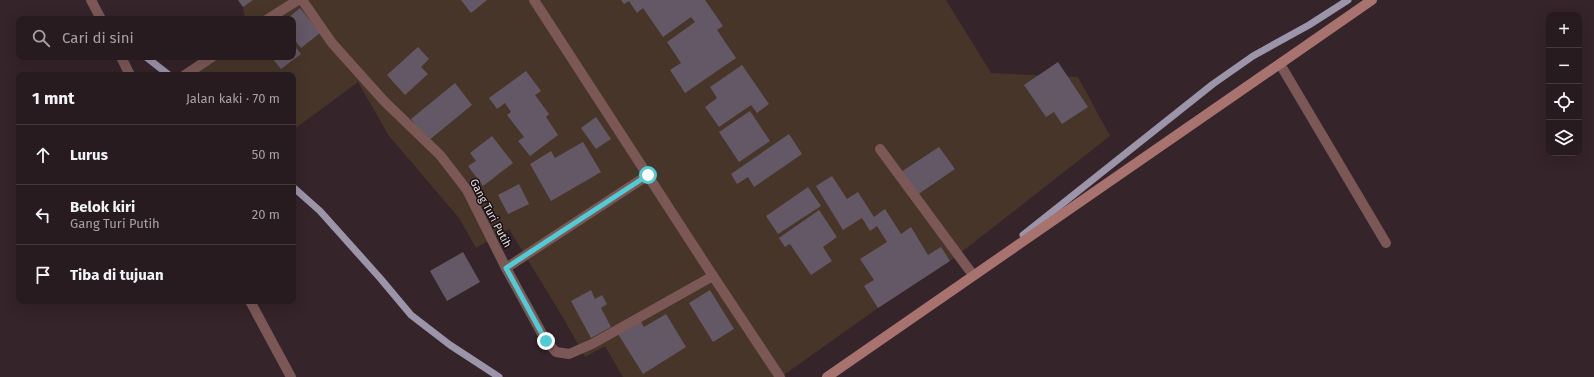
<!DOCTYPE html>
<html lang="id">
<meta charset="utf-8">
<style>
body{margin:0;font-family:"Fira Sans",sans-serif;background:#302429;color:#f1f3f6}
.controls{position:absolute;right:12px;top:12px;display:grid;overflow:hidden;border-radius:8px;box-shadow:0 4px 16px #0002}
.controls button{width:36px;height:36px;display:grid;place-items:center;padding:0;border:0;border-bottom:1px solid #44393e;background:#281b20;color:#f1f3f6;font:20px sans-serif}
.stop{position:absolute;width:12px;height:12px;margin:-9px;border:3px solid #51ccd5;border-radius:50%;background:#fff}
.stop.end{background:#51ccd5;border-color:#fff;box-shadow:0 1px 4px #0008}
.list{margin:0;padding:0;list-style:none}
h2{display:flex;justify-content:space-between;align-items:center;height:52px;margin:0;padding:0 16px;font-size:17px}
h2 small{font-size:13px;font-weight:400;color:#a5a1a5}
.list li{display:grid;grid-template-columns:26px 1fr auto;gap:12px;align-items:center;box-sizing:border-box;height:60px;padding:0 16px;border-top:1px solid #44393e}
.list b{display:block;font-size:15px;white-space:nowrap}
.list p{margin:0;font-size:13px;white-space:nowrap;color:#a5a1a5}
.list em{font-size:13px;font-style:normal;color:#a5a1a5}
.icon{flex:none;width:22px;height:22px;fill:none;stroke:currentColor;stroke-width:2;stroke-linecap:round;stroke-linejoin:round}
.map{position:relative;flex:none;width:1594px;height:377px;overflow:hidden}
.search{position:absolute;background:#281b20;box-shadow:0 4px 16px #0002;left:16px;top:16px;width:280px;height:44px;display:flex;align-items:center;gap:10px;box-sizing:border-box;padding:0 14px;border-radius:8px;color:#a5a1a5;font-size:15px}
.panel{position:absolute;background:#281b20;box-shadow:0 4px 16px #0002;left:16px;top:72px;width:280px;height:232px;border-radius:8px}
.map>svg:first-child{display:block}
.green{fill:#473529}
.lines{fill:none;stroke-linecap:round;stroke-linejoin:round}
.stream{stroke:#9c94a9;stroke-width:7}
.building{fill:#655866}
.lane{stroke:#7b5856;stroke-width:10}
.street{stroke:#7b5856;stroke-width:10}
.secondary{stroke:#a8726e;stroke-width:10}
.route{stroke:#51ccd5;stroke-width:5}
.labels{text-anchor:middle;stroke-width:3;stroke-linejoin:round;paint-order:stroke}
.street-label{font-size:11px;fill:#eadee2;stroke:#171013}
</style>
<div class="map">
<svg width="1594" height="377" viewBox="0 0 1594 377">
<rect width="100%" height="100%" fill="#35242a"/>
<path class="green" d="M238,0H946L991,73L1078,77L1110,136L950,261L878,308L781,377H623L605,346L585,357L565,321L509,229L476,248L459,218L389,136L358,82L293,130V75H185L212,57H293V19H245L243,7Z"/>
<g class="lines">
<g class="stream">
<path d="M146,57L169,75"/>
<path d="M293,187L320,211L380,278L411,315L450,345L499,377"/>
<path d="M1023,235L1213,84L1253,56L1309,25L1348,0"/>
</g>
</g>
<g class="building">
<path d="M238,0H253L243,7Z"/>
<path d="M461,0H487L471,13Z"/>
<path d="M621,0H705L723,26L717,30L736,58L685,93L670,70L681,63L667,42L695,22L691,17L663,37L643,8L637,13L629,1L624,4Z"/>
<path d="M300,8L320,33L301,48L293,38V19H287Z"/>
<path d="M293,44L301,54L281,69L271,57H293Z"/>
<path d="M418,47L429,59L421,67L428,74L405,95L387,75Z"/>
<path d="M1058,62L1088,107L1062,124L1054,112L1046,117L1024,85Z"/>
<path d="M742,65L769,104L757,113L751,105L719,127L705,107L717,98L710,87Z"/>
<path d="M526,71L541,91L535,95L549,114L546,117L558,135L530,156L518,141L524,137L507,115L511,112L505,103L497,109L489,98Z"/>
<path d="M455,83L472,105L428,141L411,119Z"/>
<path d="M750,111L770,141L739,162L719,132Z"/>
<path d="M596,117L611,139L596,149L581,128Z"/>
<path d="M789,134L802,154L754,187L748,177L737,184L731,174Z"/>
<path d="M492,136L513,163L483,186L468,166L476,161L470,153Z"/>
<path d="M583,142L601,172L551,201L530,164L551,151L555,158Z"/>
<path d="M939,147L955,169L917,195L901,172Z"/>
<path d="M832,176L847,199L858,192L874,217L885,209L901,234L911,227L928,255L941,247L950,261L878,308L864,286L874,280L860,259L887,242L877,226L870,231L862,218L843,230L816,186Z"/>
<path d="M519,184L529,204L508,214L498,195Z"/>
<path d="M808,187L821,206L778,234L766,216Z"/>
<path d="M819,210L837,237L823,247L832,261L811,275L790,244L785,247L779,238Z"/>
<path d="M463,252L480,282L447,301L430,271Z"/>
<path d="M591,290L595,299L602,295L607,304L601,308L611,327L591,338L571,301Z"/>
<path d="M710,290L734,329L713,342L689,303Z"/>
<path d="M666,314L686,347L643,374L618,334L640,320L644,327Z"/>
</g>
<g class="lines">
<path class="lane" d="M1280,64L1386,243"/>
<g class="street">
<path d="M91,0L101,19"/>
<path d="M302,0L332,43L384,101L440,155L467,190L506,268L546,341L556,352L569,354L592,344L713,276"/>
<path d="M534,0L713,276L780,377"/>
<path d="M268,19L298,0"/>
<path d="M121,57L130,75"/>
<path d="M185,75L212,57"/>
<path d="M880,149L973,275"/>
<path d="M506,268L648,175"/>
<path d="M250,301L291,377"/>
</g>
<path class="secondary" d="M827,377L1372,0"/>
</g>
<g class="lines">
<path class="route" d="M546,341L506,268L648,175"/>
</g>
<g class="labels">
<g class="street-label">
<text transform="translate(491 213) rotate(62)" y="4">Gang Turi Putih</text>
</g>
</g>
</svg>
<div class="controls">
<button>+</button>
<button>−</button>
<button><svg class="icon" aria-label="locate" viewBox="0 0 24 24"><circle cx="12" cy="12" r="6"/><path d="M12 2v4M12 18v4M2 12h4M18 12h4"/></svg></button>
<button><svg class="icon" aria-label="layers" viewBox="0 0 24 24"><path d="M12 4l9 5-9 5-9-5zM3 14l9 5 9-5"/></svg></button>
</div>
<div class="stop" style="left:648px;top:175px"></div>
<div class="stop end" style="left:546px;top:341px"></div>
<div class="search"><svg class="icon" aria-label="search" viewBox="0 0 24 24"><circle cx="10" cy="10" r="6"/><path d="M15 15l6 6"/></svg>Cari di sini</div>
<section class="panel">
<h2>1 mnt<small>Jalan kaki · 70 m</small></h2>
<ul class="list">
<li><svg class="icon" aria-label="ahead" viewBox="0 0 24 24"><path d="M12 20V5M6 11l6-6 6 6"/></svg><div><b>Lurus</b></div><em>50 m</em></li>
<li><svg class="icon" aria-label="left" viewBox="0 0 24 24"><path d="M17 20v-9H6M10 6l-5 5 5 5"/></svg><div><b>Belok kiri</b><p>Gang Turi Putih</p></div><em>20 m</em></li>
<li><svg class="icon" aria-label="arrive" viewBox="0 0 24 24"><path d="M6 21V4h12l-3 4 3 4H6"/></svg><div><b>Tiba di tujuan</b></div></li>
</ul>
</section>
</div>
